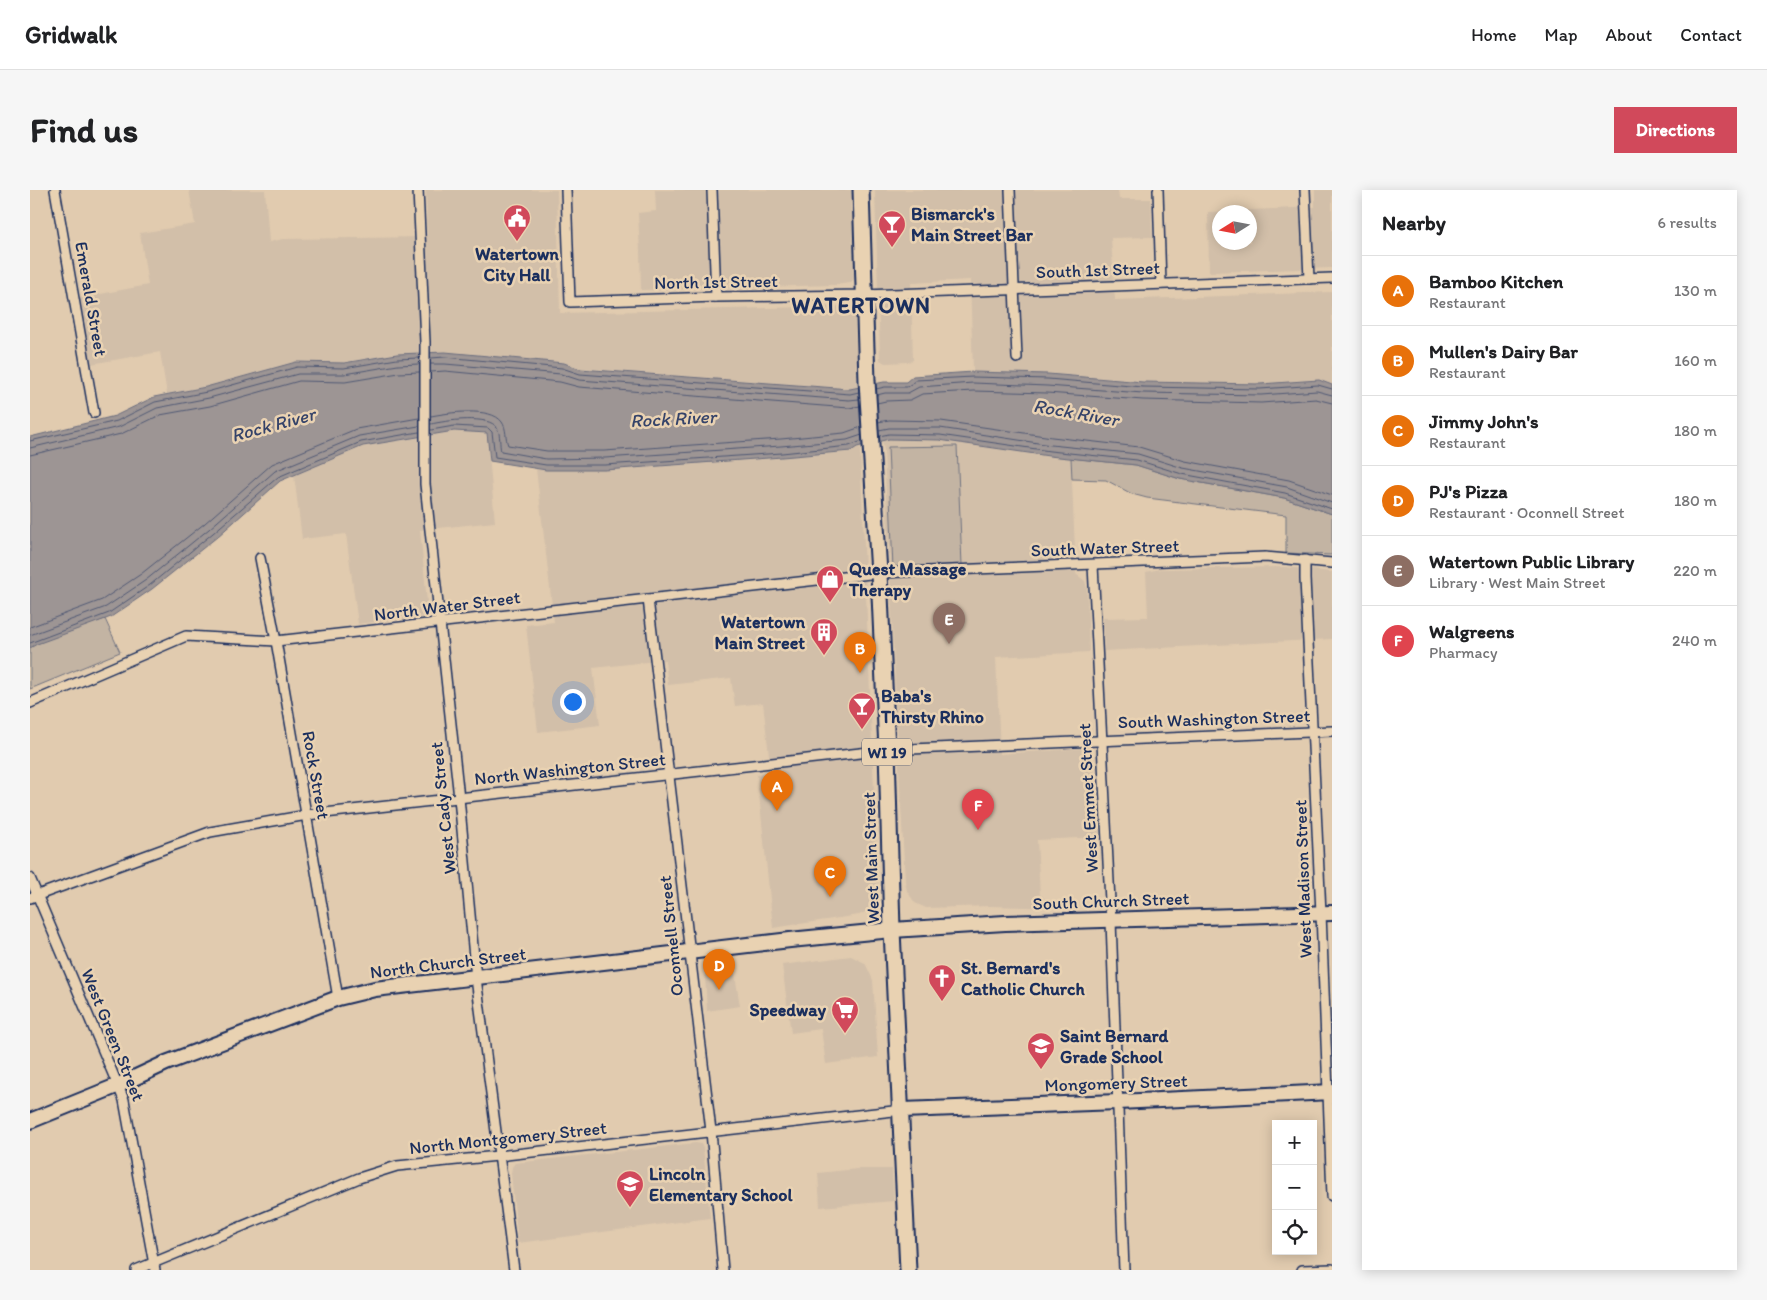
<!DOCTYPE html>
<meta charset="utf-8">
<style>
body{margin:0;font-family:Itim,sans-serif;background:#f6f6f6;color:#202124}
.controls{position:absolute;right:15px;bottom:15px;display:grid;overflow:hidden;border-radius:0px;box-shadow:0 2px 12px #0003}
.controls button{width:45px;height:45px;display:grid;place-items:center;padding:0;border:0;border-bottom:1px solid #e0e0e0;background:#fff;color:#202124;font:25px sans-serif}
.compass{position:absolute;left:1182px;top:15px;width:45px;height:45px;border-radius:50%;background:#fff;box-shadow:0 2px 12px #0003;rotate:259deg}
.you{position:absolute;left:542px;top:511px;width:18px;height:18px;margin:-12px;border:4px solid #fff;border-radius:50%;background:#1a73e8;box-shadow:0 0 0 8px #1a73e833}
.badge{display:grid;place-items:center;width:32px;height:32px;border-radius:50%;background:#d1495b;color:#fff;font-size:16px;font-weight:700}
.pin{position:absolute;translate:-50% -41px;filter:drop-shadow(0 1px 2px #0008)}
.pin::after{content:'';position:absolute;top:26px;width:18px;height:15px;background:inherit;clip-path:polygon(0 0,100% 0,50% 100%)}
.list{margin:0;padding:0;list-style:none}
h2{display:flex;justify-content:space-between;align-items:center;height:65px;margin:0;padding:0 20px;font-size:21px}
h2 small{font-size:16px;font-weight:400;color:#757577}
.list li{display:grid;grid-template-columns:32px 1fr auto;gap:15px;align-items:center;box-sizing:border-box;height:70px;padding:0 20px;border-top:1px solid #e0e0e0}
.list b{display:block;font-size:19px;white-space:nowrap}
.list p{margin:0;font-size:16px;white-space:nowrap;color:#757577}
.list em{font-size:16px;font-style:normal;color:#757577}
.icon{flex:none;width:28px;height:28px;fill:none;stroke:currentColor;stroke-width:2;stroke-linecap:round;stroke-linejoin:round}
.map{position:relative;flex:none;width:1302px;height:1080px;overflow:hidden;border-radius:0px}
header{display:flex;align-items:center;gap:30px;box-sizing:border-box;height:70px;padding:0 25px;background:#fff;border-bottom:1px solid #e0e0e0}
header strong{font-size:24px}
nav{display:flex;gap:28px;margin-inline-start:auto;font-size:18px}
.intro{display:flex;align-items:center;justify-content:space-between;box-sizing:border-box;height:120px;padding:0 30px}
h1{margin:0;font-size:35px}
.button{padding:12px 22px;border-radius:0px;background:#d1495b;color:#fff;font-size:18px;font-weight:700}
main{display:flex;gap:30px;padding:0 30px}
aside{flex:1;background:#fff;border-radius:0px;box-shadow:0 2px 12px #0003}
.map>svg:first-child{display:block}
.built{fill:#d2bfa9;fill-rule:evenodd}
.green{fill:#c3b4a3;stroke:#6f7280}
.water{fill:#9d9594;stroke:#696c7e}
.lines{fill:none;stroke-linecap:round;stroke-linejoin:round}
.shore{stroke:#4f5874;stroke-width:1}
.minor-casing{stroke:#1b2f5e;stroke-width:12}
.secondary-casing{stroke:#1b2f5e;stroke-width:18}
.primary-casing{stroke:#1b2f5e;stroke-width:19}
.minor{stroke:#e9d2b2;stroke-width:9}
.secondary{stroke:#e9d2b2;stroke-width:14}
.primary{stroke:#e9d2b2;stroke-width:15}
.labels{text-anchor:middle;stroke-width:5;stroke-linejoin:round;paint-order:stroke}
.shield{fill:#e9d2b2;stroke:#596077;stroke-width:1}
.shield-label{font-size:16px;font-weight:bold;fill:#1b2f5e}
.poi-label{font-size:18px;font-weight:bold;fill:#1b2f5e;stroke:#e9d2b2;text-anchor:start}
.street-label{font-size:18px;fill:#1b2f5e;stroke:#e9d2b2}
.water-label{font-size:19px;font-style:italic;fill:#354369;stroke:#e9d2b2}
.district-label{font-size:22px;font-weight:bold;letter-spacing:1px;fill:#1b2f5e;stroke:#e9d2b2}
</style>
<header>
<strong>Gridwalk</strong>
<nav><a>Home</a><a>Map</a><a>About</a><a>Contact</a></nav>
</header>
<div class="intro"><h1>Find us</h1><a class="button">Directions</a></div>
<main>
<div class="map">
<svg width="1302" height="1080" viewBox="0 0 1302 1080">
<rect width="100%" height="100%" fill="#e1cbaf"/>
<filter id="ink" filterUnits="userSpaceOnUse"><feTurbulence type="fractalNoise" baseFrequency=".02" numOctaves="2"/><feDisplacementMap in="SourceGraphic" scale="10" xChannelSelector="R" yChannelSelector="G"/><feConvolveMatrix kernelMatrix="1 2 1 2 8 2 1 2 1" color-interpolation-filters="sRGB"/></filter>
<g filter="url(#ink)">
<g class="built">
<path d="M159,0H235L239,52L253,49L397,47L396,0H527L530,123L821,116L824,120L825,125L827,198L820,199L550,179L534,173L441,165L367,164L314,173L266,172L176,197L137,204L130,162L61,174L49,108L118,95L110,43L165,34Z"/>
<path d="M625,0H821L824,89L820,93L805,95L611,100L610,61L608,23L626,21Z"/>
<path d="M845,0H1088L1089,9H1121L1122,47L1081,48L1085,110L1302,102V195L1289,190L1230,194L1183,193L1113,192L1018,184L943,182L940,90L881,93L883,170L879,172L855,173L850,170Z"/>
<path d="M1285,0H1302V78L1179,82L1178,22L1285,17ZM1190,22H1220V52H1190Z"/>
<path d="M424,241L457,243L465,332L390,340L398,422L397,426L328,434L316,344L272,349L264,285L333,256Z"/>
<path d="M859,249L909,250L1041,268L1046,384L1055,391L1057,398L1059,462L966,467L970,564L1058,558L1062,562L1063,567L1069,647L1007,650L1010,705L1026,718L960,716L896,718L885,713L877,701L875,691L869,578L854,260L852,251Z"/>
<path d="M827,257H830L848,699L847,706L839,720L829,725L743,738L727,585L741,583L733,513L705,516L701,488L638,495L635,470L563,478L570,535L508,542L496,435L524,432L506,279L516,280H575L752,267L821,261Z"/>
<path d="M1255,377L1302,382V449L1074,461L1073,428L1118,427L1116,382L1130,379Z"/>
<path d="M821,766L835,773L843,790L848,867L796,874L791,839L761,843L752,775Z"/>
<path d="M704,779L710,816L677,821L675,785L677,782Z"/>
<path d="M666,953L671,954L673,957L680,1028L488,1053L481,983L482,977L485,973Z"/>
<path d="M827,979H862L864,1011L790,1017L788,983Z"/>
</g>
<g class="green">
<path d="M927,256L932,375L863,379L858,257Z"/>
<path d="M1041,268L1106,275L1150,289L1254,308L1302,324V365L1256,363V325L1117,308L1102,304L1076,290L1042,289Z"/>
<path d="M75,429L90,462L0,499V456L5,452Z"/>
</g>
<path class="water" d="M415,162L534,173L550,179L820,199L854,192H876L883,186L943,182L1018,184L1113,192L1230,194L1289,190L1302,195V324L1254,308L1150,289L1106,275L1019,266L909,250L859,249L827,257L821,261L752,267L575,280H516L460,271L457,243L424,241L333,256L250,291L187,347L122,399L81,427L7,454L0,458V247L85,226L124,207L176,197L266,172L314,173L367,164Z"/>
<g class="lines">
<g class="shore">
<path d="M401,168L415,167L532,178L550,184L820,204L829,202"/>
<path d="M401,174H415L531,184L549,190L819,210L829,209"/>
<path d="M401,182L415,181L530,192L549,197L819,218L830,216"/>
<path d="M846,199L855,197H877L886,190L943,187L1018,189L1113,197L1230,199L1288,195L1302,199"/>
<path d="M847,205L855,203H878L889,197L943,193L1017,196L1113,203L1231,205L1287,201L1302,205"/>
<path d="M847,213L856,211L880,210L892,204L943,201L1017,203L1113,210L1231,213L1286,209L1302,213"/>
<path d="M401,226C417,223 461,216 472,232C477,239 475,248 478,255L517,261H574L751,249L814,243L831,237"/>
<path d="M848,232L859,230L911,231L1022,247L1109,257L1155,271L1259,290L1302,305"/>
<path d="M401,234C414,231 460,224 467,238C471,245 469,254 471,261L516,269L575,268L751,256L817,250L832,245"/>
<path d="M401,240L424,236L458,238L462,242L465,267L516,275H575L752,263L819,256L832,251"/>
<path d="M849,240L859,238H910L1021,255L1108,264L1153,278L1257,297L1302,313"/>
<path d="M849,246L859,244L910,245L1020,261L1107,270L1152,284L1255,303L1302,319"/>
<path d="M0,251L87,231L125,212L177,202L267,177L314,178L367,169L389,168"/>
<path d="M0,258L89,237L127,218L179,208L268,184H314L368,175L389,174"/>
<path d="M0,265L91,244L130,225L180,216L269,191L315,192L369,183L389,182"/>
<path d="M0,437L72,410L111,384L175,333L242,274L326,239L389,228"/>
<path d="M0,445L76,417L116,390L179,339L245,281L329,246L389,236"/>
<path d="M0,453L79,423L120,395L183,343L248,287L331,252L389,242"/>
</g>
<g class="minor-casing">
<g id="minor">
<path d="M25,0L64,223"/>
<path d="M388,0L395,152V294L429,608L446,788L484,1080"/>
<path d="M536,0L540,112L686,107L834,105L1302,88"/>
<path d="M682,0L686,107"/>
<path d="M980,0L987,168"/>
<path d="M1128,0L1131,94"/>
<path d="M1275,0L1279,89"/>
<path d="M230,368L246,451L308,808"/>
<path d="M1275,370V389L1291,723L1302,1006"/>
<path d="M1063,375L1081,731L1094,1080"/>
<path d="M618,409L681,941L693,1080"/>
<path d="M0,513L156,446L246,451L849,383L1235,367L1302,373"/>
<path d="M0,688L94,910L125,1080"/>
<path d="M0,708L180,642L277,625L857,560L1302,541"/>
<path d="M106,1080L329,988L367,976L468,966L872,920"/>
<path d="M1272,1080L1302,1079"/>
</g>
</g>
<g class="secondary-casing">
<g id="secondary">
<path d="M872,920L1088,912L1302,902"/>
<path d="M0,931L89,895L136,873L308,808L345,799L760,750L862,740L975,733L1302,723"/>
</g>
</g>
<g class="primary-casing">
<path id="primary" d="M831,0L837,191L849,383L857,560L862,740L878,1080"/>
</g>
<use href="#minor" class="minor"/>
<use href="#secondary" class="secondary"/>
<use href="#primary" class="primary"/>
</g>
</g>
<defs>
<g id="civic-pin" transform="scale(1.4375)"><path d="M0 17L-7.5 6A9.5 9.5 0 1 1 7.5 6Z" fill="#d1495b" stroke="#e9d2b2"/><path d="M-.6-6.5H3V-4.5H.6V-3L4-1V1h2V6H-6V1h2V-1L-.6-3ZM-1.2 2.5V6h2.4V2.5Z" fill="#fff"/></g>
<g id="bar-pin" transform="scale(1.4375)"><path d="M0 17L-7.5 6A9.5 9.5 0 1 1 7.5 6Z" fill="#d1495b" stroke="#e9d2b2"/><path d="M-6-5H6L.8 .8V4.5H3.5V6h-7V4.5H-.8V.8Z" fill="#fff"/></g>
<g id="shop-pin" transform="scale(1.4375)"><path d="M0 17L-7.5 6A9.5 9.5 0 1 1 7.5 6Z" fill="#d1495b" stroke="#e9d2b2"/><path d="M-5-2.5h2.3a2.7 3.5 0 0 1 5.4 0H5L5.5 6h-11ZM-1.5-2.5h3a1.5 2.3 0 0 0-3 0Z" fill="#fff"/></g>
<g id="building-pin" transform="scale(1.4375)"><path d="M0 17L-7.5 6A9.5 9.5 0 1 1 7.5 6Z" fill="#d1495b" stroke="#e9d2b2"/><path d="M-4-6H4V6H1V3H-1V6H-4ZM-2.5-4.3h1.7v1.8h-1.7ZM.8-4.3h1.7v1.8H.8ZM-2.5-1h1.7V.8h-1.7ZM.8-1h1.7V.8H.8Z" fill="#fff"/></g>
<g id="church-pin" transform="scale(1.4375)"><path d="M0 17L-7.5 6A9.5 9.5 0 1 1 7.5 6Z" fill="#d1495b" stroke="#e9d2b2"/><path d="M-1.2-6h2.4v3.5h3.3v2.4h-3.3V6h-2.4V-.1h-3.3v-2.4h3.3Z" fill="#fff"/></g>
<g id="supermarket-pin" transform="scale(1.4375)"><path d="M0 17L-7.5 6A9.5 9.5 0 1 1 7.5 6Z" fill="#d1495b" stroke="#e9d2b2"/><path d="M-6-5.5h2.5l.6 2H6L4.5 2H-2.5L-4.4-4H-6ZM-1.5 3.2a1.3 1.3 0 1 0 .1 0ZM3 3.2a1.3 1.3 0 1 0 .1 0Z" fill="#fff"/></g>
<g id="school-pin" transform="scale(1.4375)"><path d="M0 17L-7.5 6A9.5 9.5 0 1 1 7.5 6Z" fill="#d1495b" stroke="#e9d2b2"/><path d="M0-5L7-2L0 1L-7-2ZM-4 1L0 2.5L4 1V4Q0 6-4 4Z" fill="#fff"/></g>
</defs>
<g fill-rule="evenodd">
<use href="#civic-pin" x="487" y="28"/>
<use href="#bar-pin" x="862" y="34"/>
<use href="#shop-pin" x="800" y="389"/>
<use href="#building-pin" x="794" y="442"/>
<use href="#bar-pin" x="832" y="516"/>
<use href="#church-pin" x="912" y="788"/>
<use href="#supermarket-pin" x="815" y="820"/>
<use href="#school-pin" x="1011" y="856"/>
<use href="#school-pin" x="600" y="994"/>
</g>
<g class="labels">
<rect class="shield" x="832" y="548.5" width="50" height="27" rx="4"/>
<g class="shield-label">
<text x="857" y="568">WI 19</text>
</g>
<g class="poi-label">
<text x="881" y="30">Bismarck's<tspan x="881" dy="21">Main Street Bar</tspan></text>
<text x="487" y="70" text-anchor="middle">Watertown<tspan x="487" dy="21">City Hall</tspan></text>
<text x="819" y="385">Quest Massage<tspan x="819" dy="21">Therapy</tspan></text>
<text x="775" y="438" text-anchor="end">Watertown<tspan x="775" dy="21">Main Street</tspan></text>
<text x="851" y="512">Baba's<tspan x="851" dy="21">Thirsty Rhino</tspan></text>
<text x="931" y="784">St. Bernard's<tspan x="931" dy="21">Catholic Church</tspan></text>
<text x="796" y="826" text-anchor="end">Speedway</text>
<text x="1030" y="852">Saint Bernard<tspan x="1030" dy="21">Grade School</tspan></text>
<text x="619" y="990">Lincoln<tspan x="619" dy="21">Elementary School</tspan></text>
</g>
<g class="street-label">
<text transform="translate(1068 80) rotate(-2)" y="6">South 1st Street</text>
<text transform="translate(686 92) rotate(-1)" y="6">North 1st Street</text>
<text transform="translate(61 109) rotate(80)" y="6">Emerald Street</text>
<text transform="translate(1075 358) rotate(-2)" y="6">South Water Street</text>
<text transform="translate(417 416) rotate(-7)" y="6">North Water Street</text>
<text transform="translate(1184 529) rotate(-2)" y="6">South Washington Street</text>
<text transform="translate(540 579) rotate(-6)" y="6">North Washington Street</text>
<text transform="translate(286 585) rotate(80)" y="6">Rock Street</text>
<text transform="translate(1058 608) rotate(-93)" y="6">West Emmet Street</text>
<text transform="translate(413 618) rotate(-96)" y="6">West Cady Street</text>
<text transform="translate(841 668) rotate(-92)" y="6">West Main Street</text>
<text transform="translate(1273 689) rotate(-92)" y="6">West Madison Street</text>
<text transform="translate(1081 711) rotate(-2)" y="6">South Church Street</text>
<text transform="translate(641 746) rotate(-96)" y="6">Oconnell Street</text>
<text transform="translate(418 773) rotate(-7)" y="6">North Church Street</text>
<text transform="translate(83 845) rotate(68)" y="6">West Green Street</text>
<text transform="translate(1086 893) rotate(-2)" y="6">Mongomery Street</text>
<text transform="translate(478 948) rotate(-6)" y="6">North Montgomery Street</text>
</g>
<g class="water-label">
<text transform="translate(1046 222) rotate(10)" y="7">Rock River</text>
<text transform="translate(643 228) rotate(-3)" y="7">Rock River</text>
<text transform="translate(243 234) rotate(-15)" y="7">Rock River</text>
</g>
<g class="district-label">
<text x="831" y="123">WATERTOWN</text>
</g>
</g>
</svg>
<div class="controls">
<button>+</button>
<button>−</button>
<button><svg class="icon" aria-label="locate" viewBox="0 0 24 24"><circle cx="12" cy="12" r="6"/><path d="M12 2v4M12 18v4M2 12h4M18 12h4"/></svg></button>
</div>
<svg class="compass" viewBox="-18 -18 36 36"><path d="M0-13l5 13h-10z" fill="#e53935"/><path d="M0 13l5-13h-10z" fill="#757577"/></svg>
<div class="you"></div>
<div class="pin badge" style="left:747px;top:621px;background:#e8710a">A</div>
<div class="pin badge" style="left:830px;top:483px;background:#e8710a">B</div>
<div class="pin badge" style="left:800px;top:707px;background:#e8710a">C</div>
<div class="pin badge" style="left:689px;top:800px;background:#e8710a">D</div>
<div class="pin badge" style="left:919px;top:454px;background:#8d6e63">E</div>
<div class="pin badge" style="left:948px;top:640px;background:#e0444e">F</div>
</div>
<aside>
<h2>Nearby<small>6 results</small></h2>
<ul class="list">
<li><span class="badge" style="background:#e8710a">A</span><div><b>Bamboo Kitchen</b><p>Restaurant</p></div><em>130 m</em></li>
<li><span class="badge" style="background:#e8710a">B</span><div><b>Mullen's Dairy Bar</b><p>Restaurant</p></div><em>160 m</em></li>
<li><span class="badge" style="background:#e8710a">C</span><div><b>Jimmy John's</b><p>Restaurant</p></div><em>180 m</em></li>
<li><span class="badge" style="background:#e8710a">D</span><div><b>PJ's Pizza</b><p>Restaurant · Oconnell Street</p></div><em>180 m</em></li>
<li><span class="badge" style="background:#8d6e63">E</span><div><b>Watertown Public Library</b><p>Library · West Main Street</p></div><em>220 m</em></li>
<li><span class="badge" style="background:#e0444e">F</span><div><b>Walgreens</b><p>Pharmacy</p></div><em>240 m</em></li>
</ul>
</aside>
</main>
